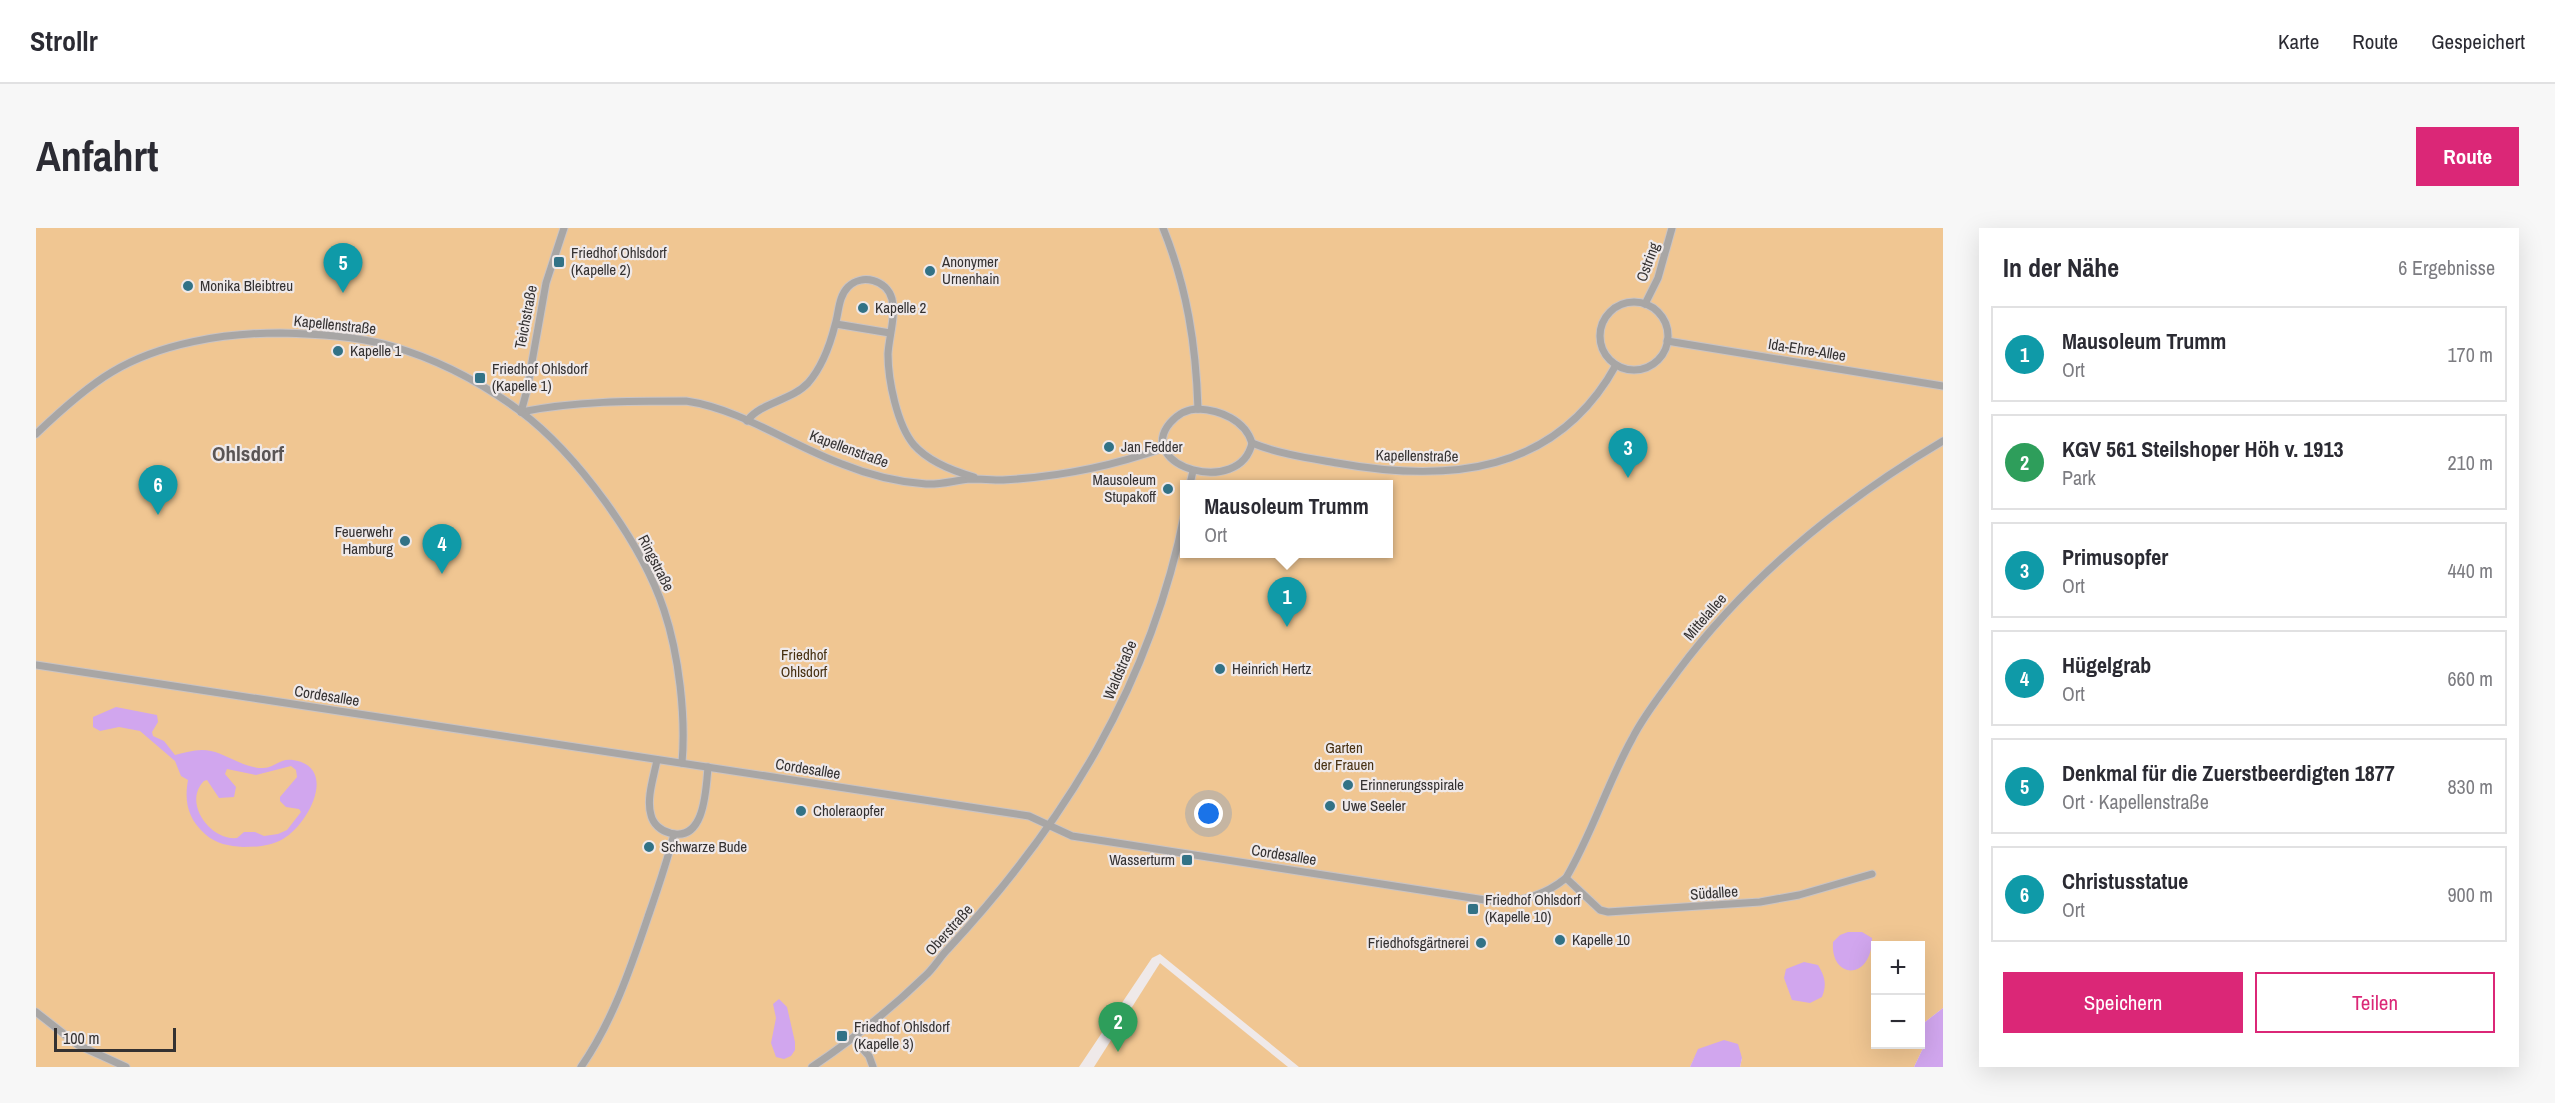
<!DOCTYPE html>
<html lang="de">
<meta charset="utf-8">
<style>
body{margin:0;font-family:"Archivo Narrow",sans-serif;background:#f7f7f7;color:#2b2b33}
.controls{position:absolute;right:18px;bottom:18px;display:grid;overflow:hidden;border-radius:0px;box-shadow:0 6px 24px #0002}
.controls button{width:54px;height:54px;display:grid;place-items:center;padding:0;border:0;border-bottom:2px solid #e1e1e2;background:#fff;color:#2b2b33;font:30px sans-serif}
.scale{position:absolute;left:18px;bottom:15px;width:122px;box-sizing:border-box;padding-left:6px;border:3px solid #343131;border-top:0;font-size:16px;line-height:21px;white-space:nowrap;color:#343131;-webkit-text-stroke:4px #efe9e9;paint-order:stroke}
.you{position:absolute;left:1173px;top:586px;width:21px;height:21px;margin:-15px;border:4px solid #fff;border-radius:50%;background:#1a73e8;box-shadow:0 0 0 9px #1a73e833}
.badge{display:grid;place-items:center;width:39px;height:39px;border-radius:50%;background:#db2777;color:#fff;font-size:20px;font-weight:700}
.pin{position:absolute;translate:-50% -50px;filter:drop-shadow(0 2px 3px #0008)}
.pin::after{content:'';position:absolute;top:32px;width:21px;height:18px;background:inherit;clip-path:polygon(0 0,100% 0,50% 100%)}
.popup{position:absolute;left:1144px;top:252px;width:213px;height:78px;box-sizing:border-box;display:grid;place-content:center;border-radius:0px;background:#fff;filter:drop-shadow(0 2px 4px #0005);font-size:20px;white-space:nowrap;color:#7c7c81}
.popup b{font-size:22px;color:#2b2b33}
.popup::after{content:'';position:absolute;left:50%;top:100%;margin-left:-12px;border:12px solid transparent;border-top-color:#fff}
.list{margin:0;padding:0;list-style:none}
h2{display:flex;justify-content:space-between;align-items:center;height:78px;margin:0;padding:0 24px;font-size:26px}
h2 small{font-size:20px;font-weight:400;color:#7c7c81}
.list li{display:grid;grid-template-columns:39px 1fr auto;gap:18px;align-items:center;box-sizing:border-box;height:96px;margin:0 12px 12px;padding:0 12px;border:2px solid #e1e1e2;border-radius:0px}
.list b{display:block;font-size:22px;white-space:nowrap}
.list p{margin:0;font-size:20px;white-space:nowrap;color:#7c7c81}
.list em{font-size:20px;font-style:normal;color:#7c7c81}
.actions{display:flex;gap:12px;padding:18px 24px}
.actions a{flex:1;padding:14px 0;border:2px solid #db2777;border-radius:0px;text-align:center;font-size:21px;color:#db2777}
.actions .main{background:#db2777;color:#fff}
.map{position:relative;flex:none;width:1907px;height:839px;overflow:hidden;border-radius:0px}
header{display:flex;align-items:center;gap:36px;box-sizing:border-box;height:84px;padding:0 30px;background:#fff;border-bottom:2px solid #e1e1e2}
header strong{font-size:28px}
nav{display:flex;gap:33px;margin-inline-start:auto;font-size:21px}
.intro{display:flex;align-items:center;justify-content:space-between;box-sizing:border-box;height:144px;padding:0 36px}
h1{margin:0;font-size:42px}
.button{padding:15px 27px;border-radius:0px;background:#db2777;color:#fff;font-size:21px;font-weight:700}
main{display:flex;gap:36px;padding:0 36px}
aside{flex:1;background:#fff;border-radius:0px;box-shadow:0 6px 24px #0002}
.map>svg:first-child{display:block}
.green{fill:#f0c692;fill-rule:evenodd}
.water{fill:#d1a6ee;fill-rule:evenodd}
.lines{fill:none;stroke-linecap:round;stroke-linejoin:round}
.minor-casing{stroke:#cac4c4;stroke-width:9}
.minor{stroke:#a8a6a5;stroke-width:7}
.poi-dot{fill:#327286;stroke:#efe9e9;stroke-width:2}
.labels{text-anchor:middle;stroke-width:4.5;stroke-linejoin:round;paint-order:stroke}
.poi-label{font-size:15px;fill:#343131;stroke:#efe9e9;text-anchor:start}
.street-label{font-size:15px;fill:#343131;stroke:#efe9e9}
.park-label{font-size:15px;fill:#483112;stroke:#efe9e9}
.district-label{font-size:21px;font-weight:bold;fill:#595454;stroke:#efe9e9}
</style>
<header>
<strong>Strollr</strong>
<nav><a>Karte</a><a>Route</a><a>Gespeichert</a></nav>
</header>
<div class="intro"><h1>Anfahrt</h1><a class="button">Route</a></div>
<main>
<div class="map">
<svg width="1907" height="839" viewBox="0 0 1907 839">
<rect width="100%" height="100%" fill="#efe9e9"/>
<g class="green">
<path d="M0,0H1907V780L1889,794V816L1878,839H1704L1706,830L1663,821L1654,839H1263L1124,726L1116,730L1043,839H0ZM1149,256H1353V326H1149ZM1840,718H1884V816H1840Z"/>
<path d="M1124,735L1252,839H1058Z"/>
</g>
<g class="water">
<path d="M80,479L121,487L122,494L116,504L117,508L128,513L139,527C151,524 163,520 175,523C193,527 207,540 227,540C238,540 244,530 257,532C303,539 272,597 247,611C235,618 221,619 207,619C193,618 180,616 169,606C152,591 148,574 152,552L145,548L139,533L104,503L83,499L64,503L57,499V489ZM255,538L260,542L261,549L244,569V573L250,579L263,581L265,584L251,602L242,606L228,608L219,604H208L201,610C175,613 146,575 168,553L171,552L183,570L198,569L200,559L189,546L191,541L220,547Z"/>
<path d="M1812,704H1826L1836,710C1836,753 1794,752 1797,714L1804,707Z"/>
<path d="M1768,734L1782,737C1789,749 1791,756 1786,769L1774,775L1756,772L1748,750L1750,741Z"/>
<path d="M743,771L751,779L759,814V822L755,828L748,831L740,829L735,815L740,790L737,776Z"/>
<path d="M1907,780V839H1878L1889,816V794Z"/>
<path d="M1688,812L1702,816L1706,830L1704,839H1654L1662,821Z"/>
</g>
<g class="lines">
<g class="minor-casing">
<g id="minor">
<path d="M1127,0C1151,59 1160,117 1162,181"/>
<circle cx="1598" cy="108" r="34"/>
<path d="M1609,76L1622,50L1636,0"/>
<path d="M800,96L854,105"/>
<path d="M1631,113L1907,158"/>
<path d="M1162,181C1184,182 1209,192 1216,215C1204,270 1098,238 1134,195C1141,187 1151,181 1162,181Z"/>
<path d="M485,184C539,173 595,173 650,173C705,181 754,217 806,236C833,247 861,254 890,256C905,257 920,252 935,251C945,251 956,252 967,252C1020,249 1077,238 1127,220"/>
<path d="M485,184L491,162L510,55L528,0"/>
<path d="M711,193C725,174 755,173 772,155C786,139 794,117 799,97C803,85 802,69 812,59C826,45 851,52 856,71C860,89 853,108 852,126C852,152 861,197 878,217C893,234 917,243 938,249"/>
<path d="M0,206C23,184 49,160 76,144C124,115 189,105 244,105C281,106 319,108 355,118C400,131 446,155 484,183C541,226 606,315 628,382C643,427 650,489 646,535"/>
<path d="M1216,215C1243,226 1272,230 1301,235C1412,255 1520,246 1580,137"/>
<path d="M1154,256L1157,243"/>
<path d="M0,437L993,588L1036,608L1462,674C1488,673 1509,667 1530,650C1556,606 1571,556 1596,511C1608,487 1626,465 1642,443C1714,347 1804,274 1907,213"/>
<path d="M621,532C618,548 610,571 615,587C617,596 625,603 634,605C669,615 670,561 672,539"/>
<path d="M1530,650L1564,682L1572,684L1724,674L1763,667L1836,646"/>
<path d="M0,784L42,817L90,839"/>
<path d="M818,811L833,828L837,839"/>
<path d="M545,839C577,793 595,739 613,686C622,660 631,634 638,606"/>
<path d="M776,839C816,812 854,782 889,748C898,740 904,729 912,721C1030,594 1115,456 1149,284"/>
</g>
</g>
<use href="#minor" class="minor"/>
</g>
<g class="poi-dot">
<rect x="517" y="28" width="12" height="12" rx="3"/>
<circle cx="894" cy="43" r="6"/>
<circle cx="152" cy="58" r="6"/>
<circle cx="827" cy="80" r="6"/>
<circle cx="302" cy="123" r="6"/>
<rect x="438" y="144" width="12" height="12" rx="3"/>
<circle cx="1073" cy="219" r="6"/>
<circle cx="1132" cy="261" r="6"/>
<circle cx="369" cy="313" r="6"/>
<circle cx="1184" cy="441" r="6"/>
<circle cx="1312" cy="557" r="6"/>
<circle cx="1294" cy="578" r="6"/>
<circle cx="765" cy="583" r="6"/>
<circle cx="613" cy="619" r="6"/>
<rect x="1145" y="626" width="12" height="12" rx="3"/>
<rect x="1431" y="675" width="12" height="12" rx="3"/>
<circle cx="1524" cy="712" r="6"/>
<circle cx="1445" cy="715" r="6"/>
<rect x="800" y="802" width="12" height="12" rx="3"/>
</g>
<g class="labels">
<g class="poi-label">
<text x="535" y="30">Friedhof Ohlsdorf<tspan x="535" dy="17">(Kapelle 2)</tspan></text>
<text x="906" y="39">Anonymer<tspan x="906" dy="17">Urnenhain</tspan></text>
<text x="164" y="63">Monika Bleibtreu</text>
<text x="839" y="85">Kapelle 2</text>
<text x="314" y="128">Kapelle 1</text>
<text x="456" y="146">Friedhof Ohlsdorf<tspan x="456" dy="17">(Kapelle 1)</tspan></text>
<text x="1085" y="224">Jan Fedder</text>
<text x="1120" y="257" text-anchor="end">Mausoleum<tspan x="1120" dy="17">Stupakoff</tspan></text>
<text x="357" y="309" text-anchor="end">Feuerwehr<tspan x="357" dy="17">Hamburg</tspan></text>
<text x="1196" y="446">Heinrich Hertz</text>
<text x="1324" y="562">Erinnerungsspirale</text>
<text x="1306" y="583">Uwe Seeler</text>
<text x="777" y="588">Choleraopfer</text>
<text x="625" y="624">Schwarze Bude</text>
<text x="1139" y="637" text-anchor="end">Wasserturm</text>
<text x="1449" y="677">Friedhof Ohlsdorf<tspan x="1449" dy="17">(Kapelle 10)</tspan></text>
<text x="1536" y="717">Kapelle 10</text>
<text x="1433" y="720" text-anchor="end">Friedhofsgärtnerei</text>
<text x="818" y="804">Friedhof Ohlsdorf<tspan x="818" dy="17">(Kapelle 3)</tspan></text>
</g>
<g class="street-label">
<text transform="translate(1612 34) rotate(-70)" y="5">Ostring</text>
<text transform="translate(490 89) rotate(-79)" y="5">Teichstraße</text>
<text transform="translate(299 97) rotate(6)" y="5">Kapellenstraße</text>
<text transform="translate(1771 122) rotate(9)" y="5">Ida-Ehre-Allee</text>
<text transform="translate(813 221) rotate(20)" y="5">Kapellenstraße</text>
<text transform="translate(1381 228) rotate(1)" y="5">Kapellenstraße</text>
<text transform="translate(620 335) rotate(63)" y="5">Ringstraße</text>
<text transform="translate(1669 389) rotate(-49)" y="5">Mittelallee</text>
<text transform="translate(1084 442) rotate(-67)" y="5">Waldstraße</text>
<text transform="translate(291 468) rotate(9)" y="5">Cordesallee</text>
<text transform="translate(772 541) rotate(9)" y="5">Cordesallee</text>
<text transform="translate(1248 627) rotate(9)" y="5">Cordesallee</text>
<text transform="translate(1678 665) rotate(-4)" y="5">Südallee</text>
<text transform="translate(913 702) rotate(-48)" y="5">Oberstraße</text>
</g>
<g class="park-label">
<text x="768" y="432">Friedhof<tspan x="768" dy="17">Ohlsdorf</tspan></text>
<text x="1308" y="525">Garten<tspan x="1308" dy="17">der Frauen</tspan></text>
</g>
<g class="district-label">
<text x="212" y="233">Ohlsdorf</text>
</g>
</g>
</svg>
<div class="controls">
<button>+</button>
<button>−</button>
</div>
<div class="scale">100 m</div>
<div class="you"></div>
<div class="pin badge" style="left:1251px;top:399px;background:#0f9aa8">1</div>
<div class="popup"><b>Mausoleum Trumm</b>Ort</div>
<div class="pin badge" style="left:1082px;top:824px;background:#2e9e5b">2</div>
<div class="pin badge" style="left:1592px;top:250px;background:#0f9aa8">3</div>
<div class="pin badge" style="left:406px;top:346px;background:#0f9aa8">4</div>
<div class="pin badge" style="left:307px;top:65px;background:#0f9aa8">5</div>
<div class="pin badge" style="left:122px;top:287px;background:#0f9aa8">6</div>
</div>
<aside>
<h2>In der Nähe<small>6 Ergebnisse</small></h2>
<ul class="list">
<li><span class="badge" style="background:#0f9aa8">1</span><div><b>Mausoleum Trumm</b><p>Ort</p></div><em>170 m</em></li>
<li><span class="badge" style="background:#2e9e5b">2</span><div><b>KGV 561 Steilshoper Höh v. 1913</b><p>Park</p></div><em>210 m</em></li>
<li><span class="badge" style="background:#0f9aa8">3</span><div><b>Primusopfer</b><p>Ort</p></div><em>440 m</em></li>
<li><span class="badge" style="background:#0f9aa8">4</span><div><b>Hügelgrab</b><p>Ort</p></div><em>660 m</em></li>
<li><span class="badge" style="background:#0f9aa8">5</span><div><b>Denkmal für die Zuerstbeerdigten 1877</b><p>Ort · Kapellenstraße</p></div><em>830 m</em></li>
<li><span class="badge" style="background:#0f9aa8">6</span><div><b>Christusstatue</b><p>Ort</p></div><em>900 m</em></li>
</ul>
<div class="actions"><a class="main">Speichern</a><a>Teilen</a></div>
</aside>
</main>
